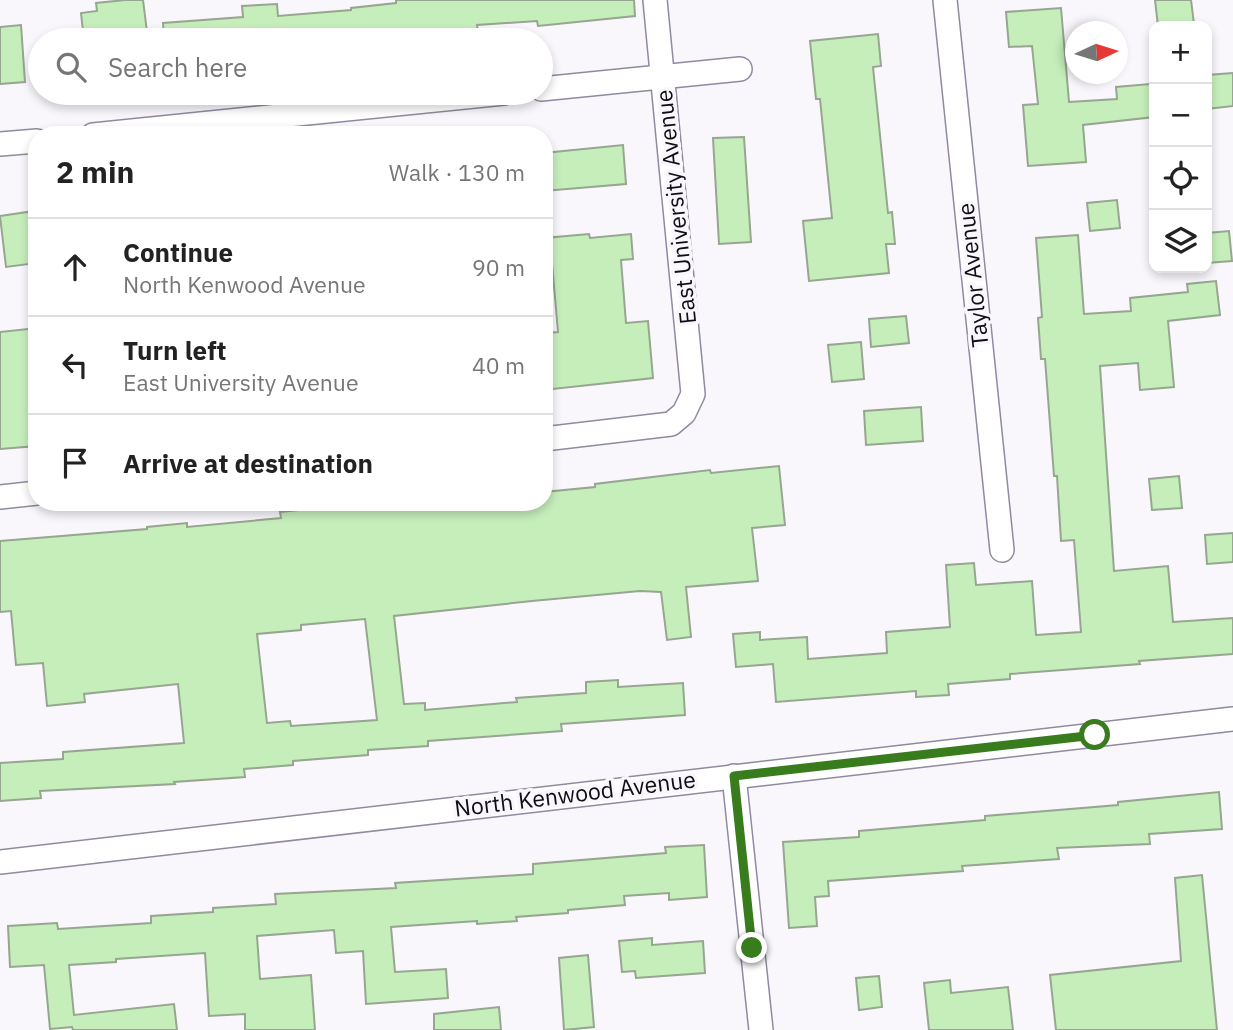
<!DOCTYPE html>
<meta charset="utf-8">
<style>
body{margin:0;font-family:"IBM Plex Sans",sans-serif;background:#f2f2f2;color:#222}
.controls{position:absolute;right:21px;top:21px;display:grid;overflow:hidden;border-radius:14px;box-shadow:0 4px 10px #0003}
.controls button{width:63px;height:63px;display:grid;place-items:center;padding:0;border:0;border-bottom:2px solid #e0e0e0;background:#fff;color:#222;font:35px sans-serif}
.compass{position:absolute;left:1065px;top:21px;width:63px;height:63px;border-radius:50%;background:#fff;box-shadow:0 4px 10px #0003;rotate:86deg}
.stop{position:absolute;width:21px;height:21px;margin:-16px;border:5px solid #387c1e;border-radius:50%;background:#fff}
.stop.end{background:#387c1e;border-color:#fff;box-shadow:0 2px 7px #0008}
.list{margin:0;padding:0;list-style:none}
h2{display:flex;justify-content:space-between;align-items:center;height:91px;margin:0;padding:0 28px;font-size:30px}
h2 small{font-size:23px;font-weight:400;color:#767676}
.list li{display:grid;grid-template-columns:46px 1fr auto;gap:21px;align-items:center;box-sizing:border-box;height:98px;padding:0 28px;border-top:2px solid #e0e0e0}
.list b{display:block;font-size:26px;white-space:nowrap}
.list p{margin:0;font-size:23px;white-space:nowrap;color:#767676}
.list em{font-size:23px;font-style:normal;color:#767676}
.icon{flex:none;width:38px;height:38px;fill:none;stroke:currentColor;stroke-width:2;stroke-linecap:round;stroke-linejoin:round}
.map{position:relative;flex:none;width:1233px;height:1030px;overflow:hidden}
.search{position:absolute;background:#fff;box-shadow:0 4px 10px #0003;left:28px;top:28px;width:525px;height:77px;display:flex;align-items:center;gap:18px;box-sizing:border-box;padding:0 24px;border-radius:38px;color:#767676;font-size:26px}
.panel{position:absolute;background:#fff;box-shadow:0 4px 10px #0003;left:28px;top:126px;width:525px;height:385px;border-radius:28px}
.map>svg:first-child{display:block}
.building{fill:#c6eebb;stroke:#96a691;stroke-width:2;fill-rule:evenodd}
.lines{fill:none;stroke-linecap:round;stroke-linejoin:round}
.minor-casing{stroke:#91899f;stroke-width:26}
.minor{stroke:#fff;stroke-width:23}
.route{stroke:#387c1e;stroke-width:9}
.labels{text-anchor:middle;stroke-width:7;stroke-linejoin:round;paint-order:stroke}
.street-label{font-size:23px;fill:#100d15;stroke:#f9f7fc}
</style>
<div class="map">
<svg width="1233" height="1030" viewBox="0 0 1233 1030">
<rect width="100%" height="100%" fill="#f9f7fc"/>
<g class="building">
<path d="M125,0H143L148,40H84L81,13L97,11L96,3Z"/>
<path d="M396,0H634L635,16L538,26L537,21L477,25L478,32L447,35V30L387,34L388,40H164L163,23L243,17L242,6L277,4L278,16L351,10V8L396,3Z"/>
<path d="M1155,0H1191L1194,24L1158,26Z"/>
<path d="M1061,8L1069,102L1117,99L1116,87L1150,84L1154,117L1083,125L1086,162L1028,166L1023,105L1038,104L1032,46L1009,47L1006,12Z"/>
<path d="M21,25L25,82L0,84V27Z"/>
<path d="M878,34L881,66L873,67L888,213L892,212L895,244H886L889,273L809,281L803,221L832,218L820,99H816L810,41Z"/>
<path d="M1233,73V106L1207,109V75Z"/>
<path d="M744,137L751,242L719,244L713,138Z"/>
<path d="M623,145L626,184L544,191V153Z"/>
<path d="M1117,200L1120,228L1090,231L1087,203Z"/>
<path d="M34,211L37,263L6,267L0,216Z"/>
<path d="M1229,231L1232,261L1207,263V233Z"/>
<path d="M589,234L590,238L631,234L633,259L621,260L626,323L648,321L653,378L544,390V333L558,332L552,263L544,264V238Z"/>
<path d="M1078,235L1084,314L1131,311L1130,298L1188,292L1187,284L1216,281L1220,315L1168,321L1174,387L1140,390L1138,363L1100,366L1114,571L1168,566L1173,622L1233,618V654L1139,661L1140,664L1010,674V679L948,684L949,695L916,697V691L776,702L773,664L736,667L733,634L760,632V640L807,637L808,659L887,653L886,632L950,627L946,565L974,563L976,585L1032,581L1036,635L1081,632L1074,540L1061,541L1057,476H1054L1045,359H1041L1038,318L1042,317L1036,238Z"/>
<path d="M906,316L909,343L871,347L869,319Z"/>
<path d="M37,328V446L0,449V332Z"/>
<path d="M861,342L864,379L832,382L828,345Z"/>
<path d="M921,407L923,441L866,445L864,411Z"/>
<path d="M779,466L785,525L752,528L758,581L686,587L691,637L667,640L661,592L640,591L532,601L394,616L404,704L425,703V710L517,702L516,698L586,693V682L618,680V687L683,683L685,715L561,724L562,731L428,741V746L368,750V755L293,761V765L244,769L245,777L174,782L175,784L40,791L41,798L0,801V763L63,759V752L184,743L178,684L84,694L85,702L47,706L43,663L16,665L11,611L0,612V541L147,529V527L187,523V527L281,518L280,512L375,502H382L383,507L429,502H544V492L595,487V484L710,470L711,473ZM365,619L377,720L291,726L290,721L267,723L257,634L301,630V625Z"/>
<path d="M1179,476L1182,508L1152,510L1149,479Z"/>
<path d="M1233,533V562L1207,564L1205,535Z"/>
<path d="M1219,792L1222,829L1149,834L1150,844L1057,848L1059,859L962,866L963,871L828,881L829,896L815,897L817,926L789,928L783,842L859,837V831L985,820V816L1118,805V802Z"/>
<path d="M704,845L707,897L669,900V893L624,896L625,905L568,910V913L516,917L517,921L477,924V921L391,927L395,972L446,969L448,998L366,1004L363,951L336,953L334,930L257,936L260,979L311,975L315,1030H245V1014L209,1016L205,953L116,959V962L69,965L74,1015L174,1004L177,1030H73L72,1027L50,1029L44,965L10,967L8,926L57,923L58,929L151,923V916L213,912V908L276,904L275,894L396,888L395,883L533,874V864L666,853L665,847Z"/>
<path d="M1202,875L1217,1030H1056L1050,975L1181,961L1175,878Z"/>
<path d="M652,938V945L703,941L705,973L636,978L635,971L622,972L619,941Z"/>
<path d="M588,955L594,1027L564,1030L559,958Z"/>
<path d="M879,976L882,1007L859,1010L856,978Z"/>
<path d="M950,980L951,993L1008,987L1013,1030H929L924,983Z"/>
<path d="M499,1007L501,1030H434V1014Z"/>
</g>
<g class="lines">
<g class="minor-casing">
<g id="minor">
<path d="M945,0L1002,550"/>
<path d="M541,89L740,69"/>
<path d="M93,135L504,93"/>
<path d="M0,144L37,141"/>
<path d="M544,439L671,424L684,413L693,394L655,0"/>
<path d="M0,497L37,493"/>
<path d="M734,776L761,1030"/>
<path d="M0,862L1233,719"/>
</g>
</g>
<use href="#minor" class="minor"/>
</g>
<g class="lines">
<path class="route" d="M752,948L734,776L1095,735"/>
</g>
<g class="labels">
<g class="street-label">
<text transform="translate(676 207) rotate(-96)" y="8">East University Avenue</text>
<text transform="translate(973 275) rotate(-96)" y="8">Taylor Avenue</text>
<text transform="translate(575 794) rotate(-7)" y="8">North Kenwood Avenue</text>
</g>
</g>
</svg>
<div class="controls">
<button>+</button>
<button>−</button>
<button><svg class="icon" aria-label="locate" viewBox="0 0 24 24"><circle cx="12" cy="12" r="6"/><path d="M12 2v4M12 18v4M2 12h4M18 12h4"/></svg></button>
<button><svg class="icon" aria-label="layers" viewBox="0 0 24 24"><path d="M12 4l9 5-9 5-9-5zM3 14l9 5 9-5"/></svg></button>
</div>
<svg class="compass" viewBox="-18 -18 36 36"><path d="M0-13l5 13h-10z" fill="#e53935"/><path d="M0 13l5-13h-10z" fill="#767676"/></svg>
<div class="stop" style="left:1095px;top:735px"></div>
<div class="stop end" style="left:752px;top:948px"></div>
<div class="search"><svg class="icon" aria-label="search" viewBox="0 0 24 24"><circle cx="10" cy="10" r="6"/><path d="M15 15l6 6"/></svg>Search here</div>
<section class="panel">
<h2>2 min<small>Walk · 130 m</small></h2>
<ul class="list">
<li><svg class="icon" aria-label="ahead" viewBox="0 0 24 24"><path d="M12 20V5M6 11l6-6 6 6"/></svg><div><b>Continue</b><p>North Kenwood Avenue</p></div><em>90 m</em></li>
<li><svg class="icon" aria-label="left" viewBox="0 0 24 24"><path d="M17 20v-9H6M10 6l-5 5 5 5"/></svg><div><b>Turn left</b><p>East University Avenue</p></div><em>40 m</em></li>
<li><svg class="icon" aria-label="arrive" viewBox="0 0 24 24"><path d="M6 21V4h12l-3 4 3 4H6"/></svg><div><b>Arrive at destination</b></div></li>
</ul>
</section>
</div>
